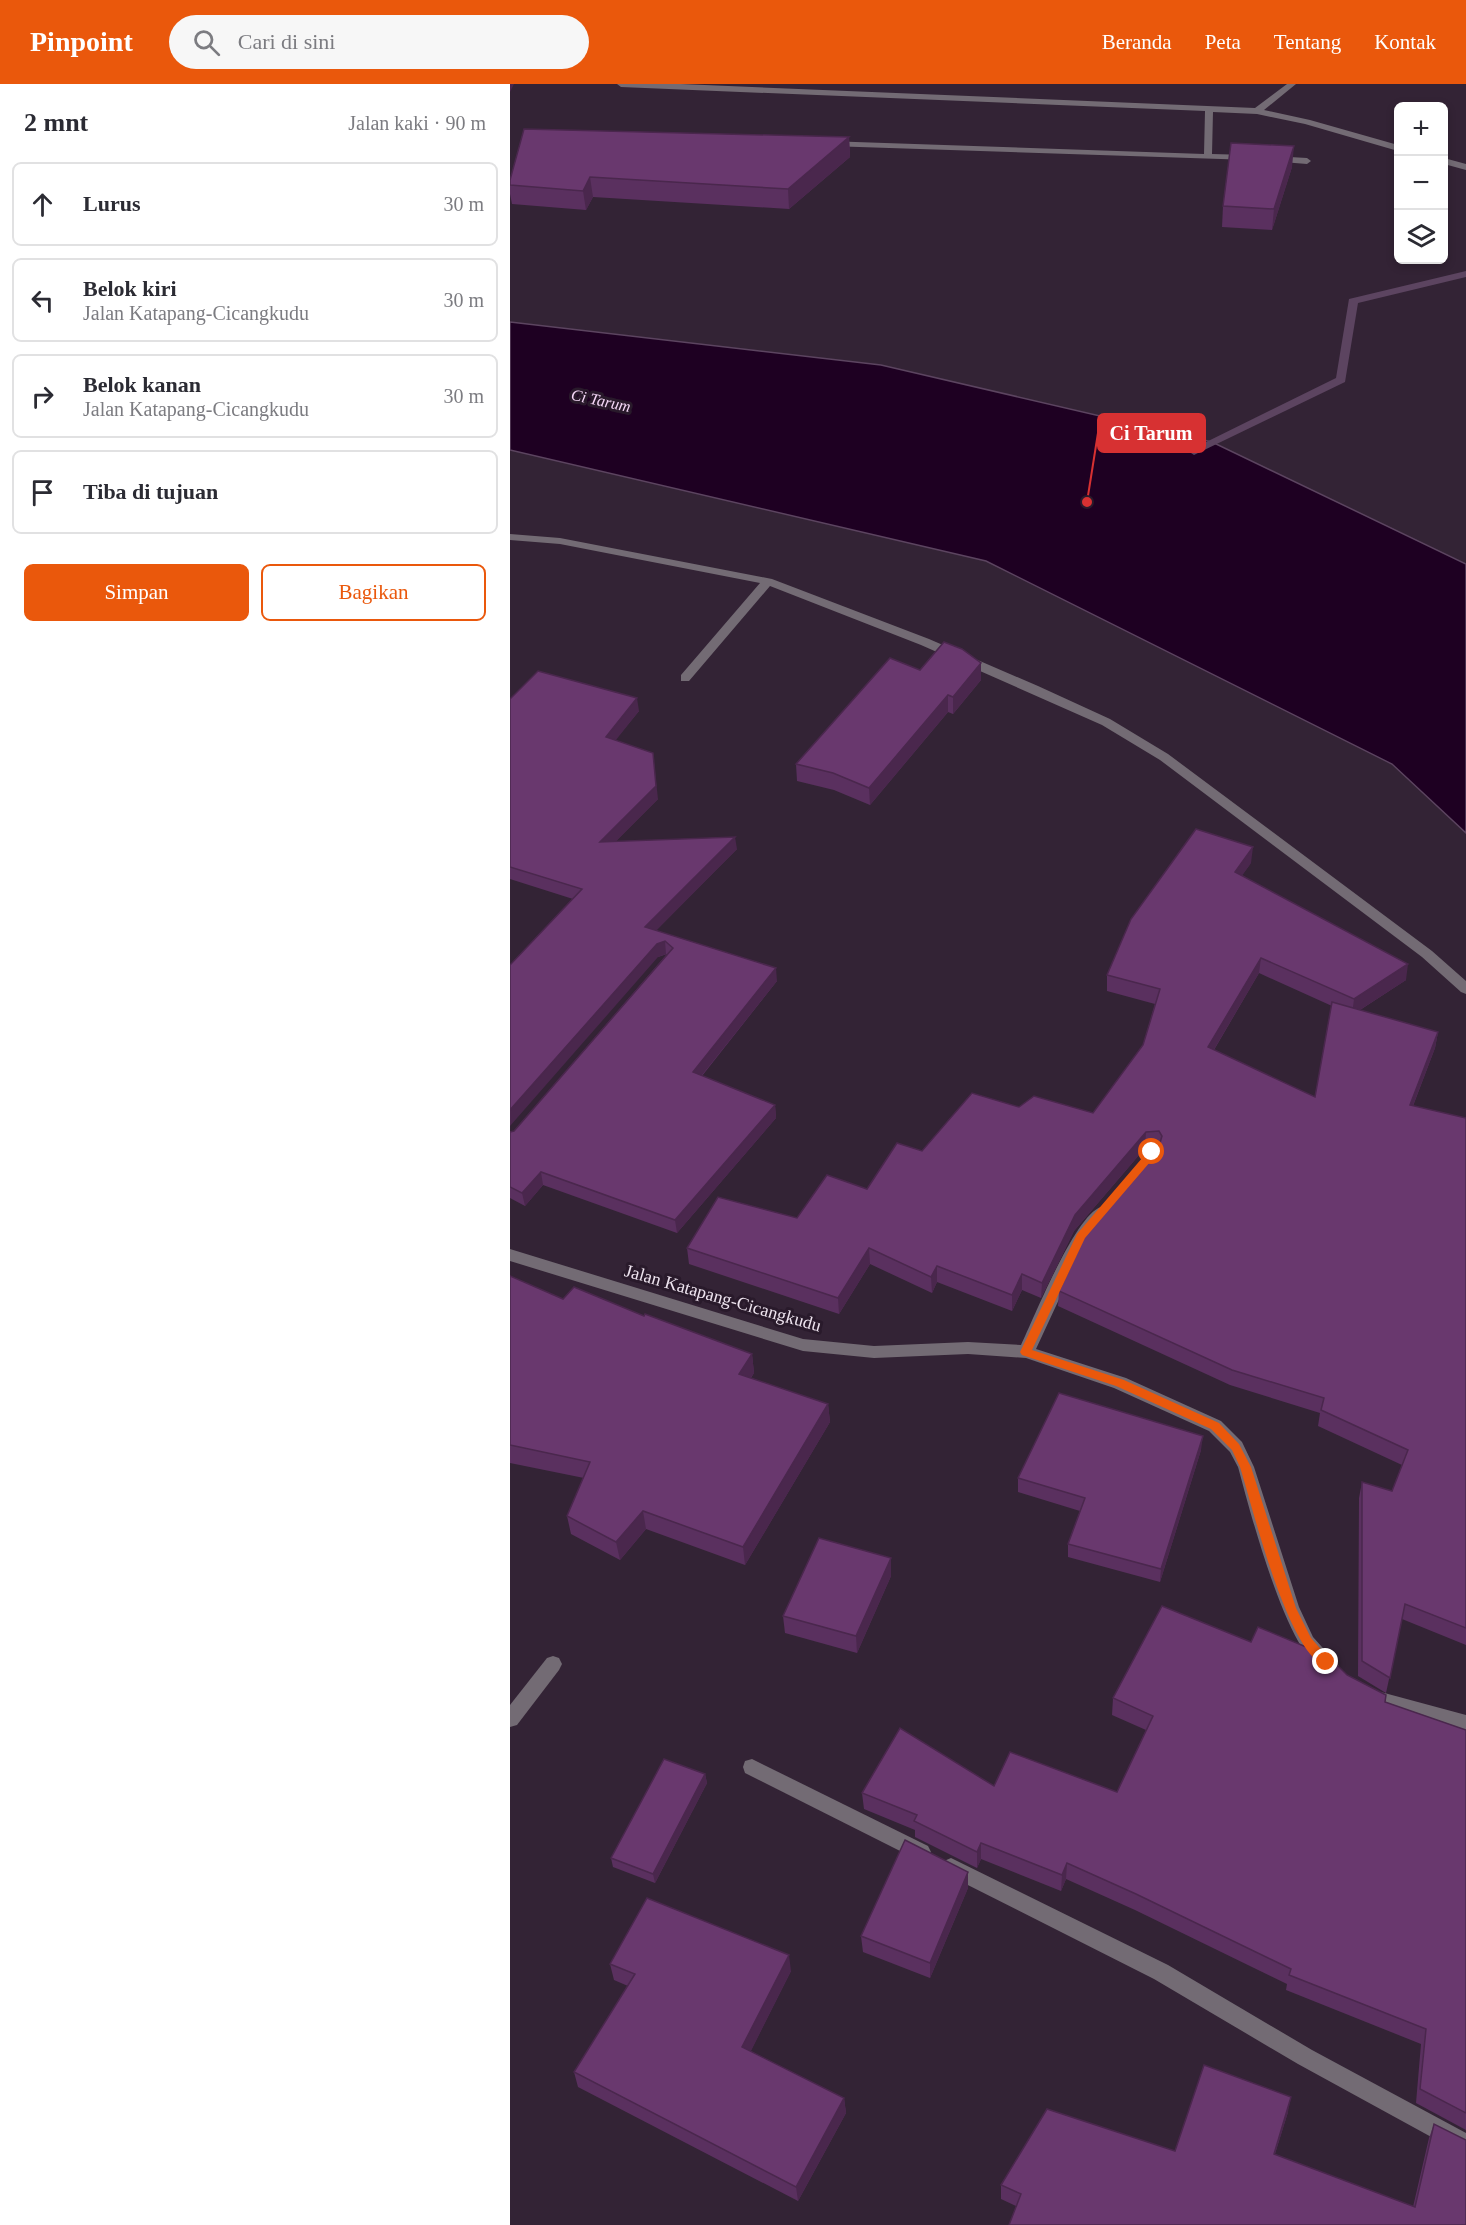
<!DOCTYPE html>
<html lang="id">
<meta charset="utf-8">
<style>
body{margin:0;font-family:"Times New Roman",serif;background:#f7f7f7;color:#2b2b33}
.controls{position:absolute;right:18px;top:18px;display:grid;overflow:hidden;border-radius:9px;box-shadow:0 3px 9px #0003}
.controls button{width:54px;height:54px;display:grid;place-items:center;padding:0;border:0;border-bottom:2px solid #e1e1e2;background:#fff;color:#2b2b33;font:30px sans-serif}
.stop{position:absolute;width:18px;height:18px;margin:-14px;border:4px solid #ea580c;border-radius:50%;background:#fff}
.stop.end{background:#ea580c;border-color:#fff;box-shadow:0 2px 6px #0008}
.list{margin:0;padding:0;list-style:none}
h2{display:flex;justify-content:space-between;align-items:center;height:78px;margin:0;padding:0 24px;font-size:26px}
h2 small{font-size:20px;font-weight:400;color:#7c7c81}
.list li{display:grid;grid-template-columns:39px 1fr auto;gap:18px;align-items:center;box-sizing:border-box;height:84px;margin:0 12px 12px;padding:0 12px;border:2px solid #e1e1e2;border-radius:9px}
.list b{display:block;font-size:22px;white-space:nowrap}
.list p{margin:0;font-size:20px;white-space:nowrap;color:#7c7c81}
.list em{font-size:20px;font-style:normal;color:#7c7c81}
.actions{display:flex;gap:12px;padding:18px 24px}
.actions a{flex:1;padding:14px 0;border:2px solid #ea580c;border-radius:9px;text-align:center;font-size:21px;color:#ea580c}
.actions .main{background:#ea580c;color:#fff}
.icon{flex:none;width:33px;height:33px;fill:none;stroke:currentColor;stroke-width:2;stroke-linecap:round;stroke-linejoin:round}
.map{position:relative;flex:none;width:956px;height:2141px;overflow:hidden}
header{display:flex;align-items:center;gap:36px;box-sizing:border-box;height:84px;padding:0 30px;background:#ea580c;color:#fff}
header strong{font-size:28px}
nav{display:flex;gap:33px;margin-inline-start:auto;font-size:21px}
.search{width:420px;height:54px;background:#f7f7f7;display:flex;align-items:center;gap:15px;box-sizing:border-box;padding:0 21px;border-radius:33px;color:#7c7c81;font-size:22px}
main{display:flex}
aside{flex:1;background:#fff}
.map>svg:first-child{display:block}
.water{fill:#1e0022;stroke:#5c4460;stroke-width:1.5}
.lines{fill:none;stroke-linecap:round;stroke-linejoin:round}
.stream{fill:#5c4460;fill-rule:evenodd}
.minor{fill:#736b74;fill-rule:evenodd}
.wall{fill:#5a305f;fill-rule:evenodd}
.shaded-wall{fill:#4a274d}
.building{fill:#69386e;stroke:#4a274d;stroke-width:1.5}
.route{fill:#ea580c}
.labels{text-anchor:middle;stroke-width:6;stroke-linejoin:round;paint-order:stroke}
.far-water-label{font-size:16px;font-style:italic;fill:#f6d8f8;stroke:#291a2b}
.street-label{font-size:18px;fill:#eee4ef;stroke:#291a2b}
.leader{fill:none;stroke:#d73132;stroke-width:2}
.callout-dot{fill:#d73132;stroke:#291a2b;stroke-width:2}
.callout{fill:#d73132;stroke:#d73132;stroke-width:2}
.callout-label{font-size:20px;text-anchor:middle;font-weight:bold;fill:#fff}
</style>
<header>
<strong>Pinpoint</strong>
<div class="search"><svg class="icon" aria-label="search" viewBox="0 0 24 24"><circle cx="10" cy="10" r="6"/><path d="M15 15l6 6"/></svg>Cari di sini</div>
<nav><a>Beranda</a><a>Peta</a><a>Tentang</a><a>Kontak</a></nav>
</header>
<main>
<aside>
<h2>2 mnt<small>Jalan kaki · 90 m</small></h2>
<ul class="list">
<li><svg class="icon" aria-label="ahead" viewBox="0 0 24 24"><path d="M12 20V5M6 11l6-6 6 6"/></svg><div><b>Lurus</b></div><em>30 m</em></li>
<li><svg class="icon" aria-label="left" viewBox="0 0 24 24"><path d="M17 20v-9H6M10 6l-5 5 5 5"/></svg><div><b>Belok kiri</b><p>Jalan Katapang-Cicangkudu</p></div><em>30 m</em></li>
<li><svg class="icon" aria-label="right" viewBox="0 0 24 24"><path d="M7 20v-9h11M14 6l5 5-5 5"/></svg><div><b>Belok kanan</b><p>Jalan Katapang-Cicangkudu</p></div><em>30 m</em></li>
<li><svg class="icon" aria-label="arrive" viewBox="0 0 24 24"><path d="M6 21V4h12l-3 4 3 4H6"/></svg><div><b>Tiba di tujuan</b></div></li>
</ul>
<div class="actions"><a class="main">Simpan</a><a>Bagikan</a></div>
</aside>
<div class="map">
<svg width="956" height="2141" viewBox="0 0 956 2141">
<rect width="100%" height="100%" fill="#332335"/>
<path class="water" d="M0,238L371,281L702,358L956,480V749L882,680L476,477L0,366Z"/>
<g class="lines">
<path class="stream" d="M956,187V193L848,219L835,298L688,369L684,371L678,367L826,294L839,215Z"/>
<g class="minor">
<path d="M107,0H171L745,24L777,0H786L754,26L800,36L888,61V67L795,40L747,30L703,28L702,70L738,71L742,74L741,76L319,62L315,59L316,57L694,70L695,27L111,3Z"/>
<path d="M762,72L797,74L801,77L797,80L759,77L758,75Z"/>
<path d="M934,74L956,80V86L934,80Z"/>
<path d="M0,450L50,454L262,495L419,555L528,602L600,635L658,670L922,867L956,897V910L951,908L912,873L650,676L592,641L411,561L260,502L179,597H171V591L250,499L50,460L0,456Z"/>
<path d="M591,1123L596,1125L599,1129L577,1155L526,1265L616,1294L711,1337L732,1358L744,1383L789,1523L803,1553L829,1582L826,1588C783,1603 737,1414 728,1383L720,1368L699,1347L604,1304L516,1274L458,1270L364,1274L293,1267L0,1177V1165L293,1255L364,1262L458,1258L511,1261C524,1234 565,1131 591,1123Z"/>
<path d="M43,1572L49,1574L52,1580L49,1586L7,1641L0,1643V1621L37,1574Z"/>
<path d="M867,1607L956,1631V1647L861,1621L858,1615L861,1609Z"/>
<path d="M242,1675L418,1762L421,1768L418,1774L411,1777L404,1774L235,1689L233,1683L235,1677Z"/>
<path d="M441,1774L658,1881L802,1966L956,2049V2072L788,1980L644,1895L434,1789L431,1783L434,1777Z"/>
</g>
</g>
<g class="wall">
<path d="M339,53L340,73L279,125L83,113L76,126L2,120L0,110V96Z"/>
<path d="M782,83L762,146L712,143L713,122Z"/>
<path d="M410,586L471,596L443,630L438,628L360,721L324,706L287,697L286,680Z"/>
<path d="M0,615L129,627L105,656L148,715L105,758L227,765L146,846L267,897L192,992L265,1021L266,1034L167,1149L33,1101L15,1122L0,1114V1048L4,1047L157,870L148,873L63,815L0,795Z"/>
<path d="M741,779L732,791L896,896L850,926L928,948L925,964L903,1022L956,1034V1561L892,1535L876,1609L848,1592L849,1414L852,1398L882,1407L892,1381L808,1342L810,1329L720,1301L548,1222L549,1207L646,1063L635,1064L564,1147L531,1214L512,1206L502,1227L427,1198L422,1209L360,1180L329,1230L179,1180L177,1164L287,1134L357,1105L412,1067L509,1023L583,1029L633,961L645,920L597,907V891ZM749,889L822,922L805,1013L704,966Z"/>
<path d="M0,1192L53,1215L134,1232L242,1270L244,1289L241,1294L318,1320L320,1338L235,1481L136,1445L110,1476L61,1450L57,1432L74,1394L0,1379Z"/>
<path d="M691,1366L650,1498L558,1473V1460L570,1427L508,1408V1394Z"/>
<path d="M381,1474V1492L347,1569L275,1549L273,1532Z"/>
<path d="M741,1558L837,1591L875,1618L956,1646V2046L906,2019L911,1960L776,1906L777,1900L625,1826L556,1795L551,1807L471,1775L467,1784L405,1753V1746L354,1725L352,1709L484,1702L607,1708L636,1646L602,1631L603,1614Z"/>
<path d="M195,1690L197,1699L145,1799L103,1783L101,1774Z"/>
<path d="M458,1788V1804L420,1894L353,1868L351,1852Z"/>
<path d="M100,1880L281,1887L240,1968L334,2014L336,2029L288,2117L68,2003L64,1988L118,1902L104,1896Z"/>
<path d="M778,2028L765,2070L903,2123L919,2054L924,2040L956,2141L506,2122L491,2115V2101L665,2067Z"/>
</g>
<g class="shaded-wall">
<path d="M0,0H4L0,8Z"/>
<path d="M339,53L340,73L279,125L278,105Z"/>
<path d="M784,62L782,83L762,146L764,125Z"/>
<path d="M80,93L83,113L76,126L73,107Z"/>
<path d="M471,579V596L443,630V613Z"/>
<path d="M438,611V628L360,721L359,704Z"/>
<path d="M127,614L129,627L98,666L96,653Z"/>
<path d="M143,669L148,715L92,771L90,758Z"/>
<path d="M225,753L227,765L137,856L135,843Z"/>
<path d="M743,763L741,779L724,803L725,788Z"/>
<path d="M155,857L156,870L148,873L0,1042V1026L147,860Z"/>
<path d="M751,874L749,889L696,979L698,963Z"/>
<path d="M898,880L896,896L842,931L844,915Z"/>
<path d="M266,884L267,897L184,1001L183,988Z"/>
<path d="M928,948L925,964L897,1037L900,1021Z"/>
<path d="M265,1021L266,1034L167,1149L165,1136Z"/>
<path d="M636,1048L635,1064L564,1147L531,1214L532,1199L565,1131Z"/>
<path d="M31,1088L33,1101L15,1122L12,1109Z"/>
<path d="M359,1164L360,1180L329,1230L328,1214Z"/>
<path d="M427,1182V1198L422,1209L421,1193Z"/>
<path d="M512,1190V1206L502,1227V1211Z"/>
<path d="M242,1270L244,1289L231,1308L229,1290Z"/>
<path d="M318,1320L320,1338L235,1481L233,1463Z"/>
<path d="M693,1352L691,1366L650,1498L651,1485Z"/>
<path d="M133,1427L136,1445L110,1476L106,1458Z"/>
<path d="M381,1474V1492L347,1569L346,1552Z"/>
<path d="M195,1690L197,1699L145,1799L143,1790Z"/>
<path d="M471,1759V1775L467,1784V1768Z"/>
<path d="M557,1779L556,1795L551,1807L552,1791Z"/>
<path d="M458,1788V1804L420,1894V1879Z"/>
<path d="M279,1871L281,1887L235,1979L232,1963Z"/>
<path d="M781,2013L778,2028L760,2084L764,2070Z"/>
<path d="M334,2014L336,2029L288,2117L286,2103Z"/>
</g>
<g class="building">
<path d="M14,45L339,53L278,105L80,93L73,107L0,101V96Z"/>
<path d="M721,59L784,62L764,125L713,122Z"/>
<path d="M434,558L452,565L471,579L443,613L438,611L359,704L323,689L286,680L380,574L410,586Z"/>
<path d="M28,587L127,614L96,653L143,669L146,702L90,758L225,753L135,843L266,884L183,988L265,1021L165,1136L31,1088L12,1109L0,1103V1048L4,1047L163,864L155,857L147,860L0,1026V881L72,805L0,783V615Z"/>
<path d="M686,745L743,763L725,788L898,880L844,915L751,874L698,963L805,1013L822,918L928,948L900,1021L956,1034V1544L895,1520L880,1594L852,1577V1398L882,1407L898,1366L811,1326L814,1314L722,1286L549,1207L580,1140L650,1059L652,1052L649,1047L636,1048L565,1131L532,1199L512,1190L502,1211L427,1182L421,1193L359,1164L328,1214L177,1164L208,1113L287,1134L317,1091L357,1105L387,1059L412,1067L462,1009L509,1023L524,1012L583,1029L633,961L650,905L597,891L621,835Z"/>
<path d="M0,1192L53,1215L64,1203L134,1232L135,1230L242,1270L229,1290L318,1320L233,1463L133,1427L106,1458L57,1432L80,1378L0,1361Z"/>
<path d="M549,1309L693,1352L651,1485L558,1460L575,1414L508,1394Z"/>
<path d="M309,1454L381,1474L346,1552L273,1532Z"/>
<path d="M652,1522L741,1558L748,1543L818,1572L837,1591L876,1611L875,1618L956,1646V2029L910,2005L916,1945L779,1891L781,1885L626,1810L557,1779L552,1791L471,1759L467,1768L404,1737L407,1731L352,1709L390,1644L484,1702L500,1668L607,1708L643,1632L603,1614Z"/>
<path d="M154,1675L195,1690L143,1790L101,1774Z"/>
<path d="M395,1756L458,1788L420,1879L351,1852Z"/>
<path d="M137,1814L279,1871L232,1963L334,2014L286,2103L64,1988L125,1890L100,1880Z"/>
<path d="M694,1981L781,2013L764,2070L905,2123L924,2040L956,2056V2141H499L511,2110L491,2101L537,2025L665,2067Z"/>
</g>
<path class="route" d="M642,1065L647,1068L646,1071L575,1154L522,1266L614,1296L709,1339L729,1360L741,1383L786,1524L801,1554L822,1578L816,1583C777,1568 743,1424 730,1383L722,1366L701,1345L606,1302L512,1271L510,1268L567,1150L639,1066Z"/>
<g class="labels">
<g class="far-water-label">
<text transform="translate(91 316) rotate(12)" y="6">Ci Tarum</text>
</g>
<g class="street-label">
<text transform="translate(213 1214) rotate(16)" y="6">Jalan Katapang-Cicangkudu</text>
</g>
</g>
<path class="leader" d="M577 418L588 349"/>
<circle class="callout-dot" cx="577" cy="418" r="6"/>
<rect class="callout" x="588" y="330" width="107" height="38" rx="6"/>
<g class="callout-label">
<text x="641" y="356">Ci Tarum</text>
</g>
</svg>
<div class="controls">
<button>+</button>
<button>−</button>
<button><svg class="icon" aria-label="layers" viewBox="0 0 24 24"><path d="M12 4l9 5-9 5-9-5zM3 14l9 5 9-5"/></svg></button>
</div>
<div class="stop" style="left:642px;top:1068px"></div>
<div class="stop end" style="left:816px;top:1578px"></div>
</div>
</main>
